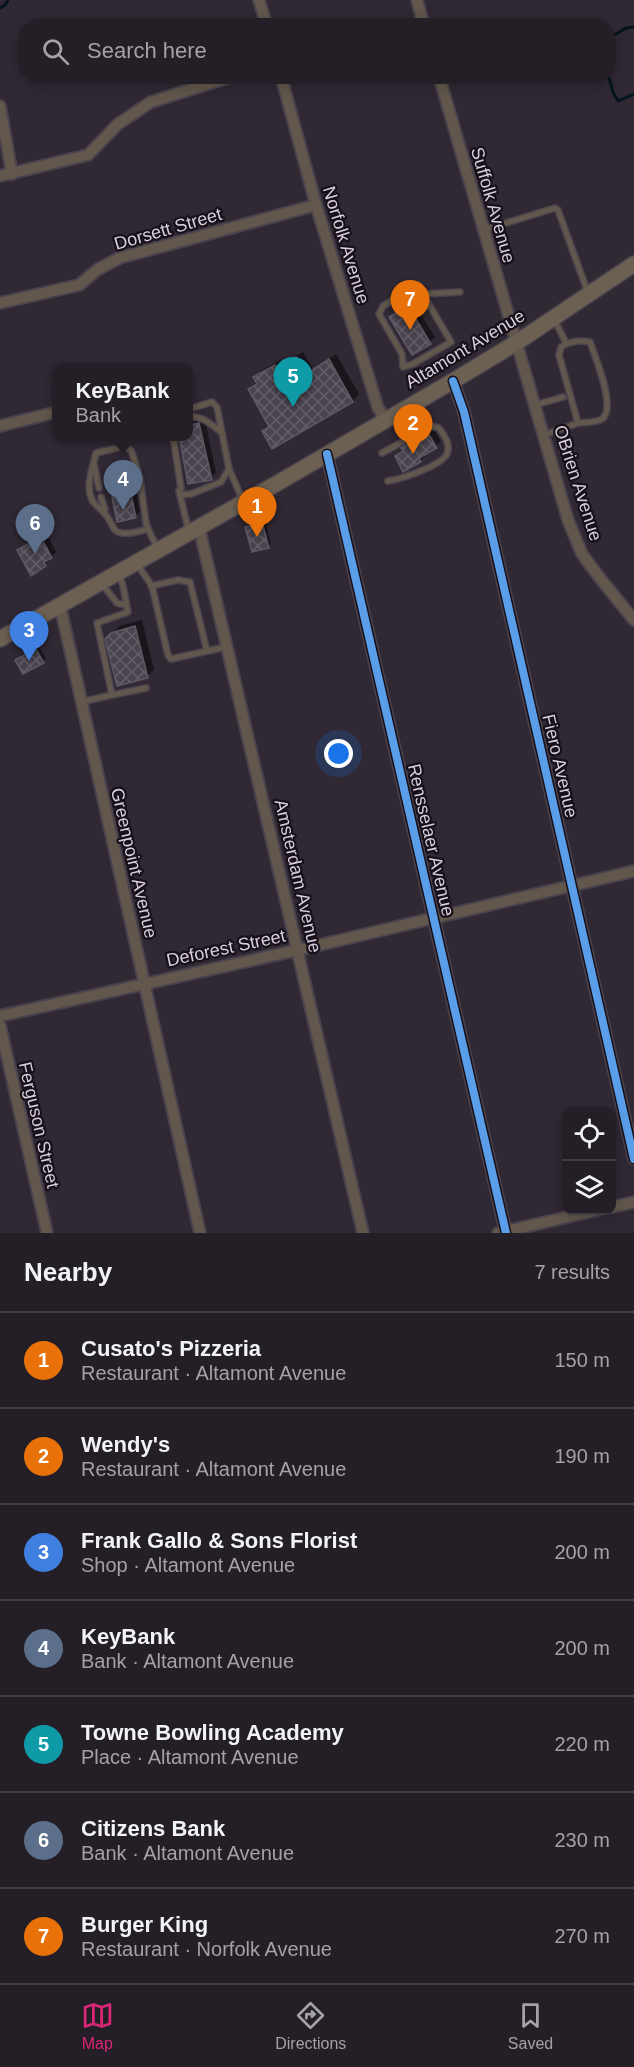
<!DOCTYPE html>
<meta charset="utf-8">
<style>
body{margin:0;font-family:Arial,sans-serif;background:#2c272e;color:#f1f3f6}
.controls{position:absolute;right:18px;bottom:18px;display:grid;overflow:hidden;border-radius:12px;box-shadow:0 3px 15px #0003}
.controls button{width:54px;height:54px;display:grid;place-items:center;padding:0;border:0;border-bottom:2px solid #413c43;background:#241e26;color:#f1f3f6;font:30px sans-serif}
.you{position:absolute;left:339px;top:754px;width:21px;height:21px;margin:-15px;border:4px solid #fff;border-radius:50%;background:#1a73e8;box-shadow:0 0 0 9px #1a73e833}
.badge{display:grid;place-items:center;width:39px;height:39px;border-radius:50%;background:#db2777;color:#fff;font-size:20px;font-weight:700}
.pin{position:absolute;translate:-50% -50px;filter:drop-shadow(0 2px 3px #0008)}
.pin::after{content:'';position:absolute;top:32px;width:21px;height:18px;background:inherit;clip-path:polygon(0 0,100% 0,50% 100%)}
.popup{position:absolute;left:52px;top:363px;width:141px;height:78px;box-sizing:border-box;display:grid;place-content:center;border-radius:12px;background:#241e26;filter:drop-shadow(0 2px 4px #0005);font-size:20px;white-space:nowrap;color:#a3a2a7}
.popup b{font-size:22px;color:#f1f3f6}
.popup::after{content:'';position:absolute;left:50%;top:100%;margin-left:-12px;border:12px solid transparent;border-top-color:#241e26}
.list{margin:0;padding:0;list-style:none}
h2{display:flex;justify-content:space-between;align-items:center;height:78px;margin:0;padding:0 24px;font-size:26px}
h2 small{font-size:20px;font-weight:400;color:#a3a2a7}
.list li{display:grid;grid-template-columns:39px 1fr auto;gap:18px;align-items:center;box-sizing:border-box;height:96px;padding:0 24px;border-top:2px solid #413c43}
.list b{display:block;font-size:22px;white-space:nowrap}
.list p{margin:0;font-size:20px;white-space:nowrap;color:#a3a2a7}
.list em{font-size:20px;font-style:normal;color:#a3a2a7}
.icon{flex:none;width:33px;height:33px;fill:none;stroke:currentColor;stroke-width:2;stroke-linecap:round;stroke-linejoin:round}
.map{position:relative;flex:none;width:634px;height:1233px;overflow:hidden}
.search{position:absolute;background:#241e26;box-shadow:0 3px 15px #0003;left:18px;right:18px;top:18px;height:66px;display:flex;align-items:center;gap:15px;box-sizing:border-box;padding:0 21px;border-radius:24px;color:#a3a2a7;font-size:22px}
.sheet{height:750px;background:#241e26}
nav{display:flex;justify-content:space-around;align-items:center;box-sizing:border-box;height:84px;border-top:2px solid #413c43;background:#241e26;font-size:16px;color:#a3a2a7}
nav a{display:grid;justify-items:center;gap:3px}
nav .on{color:#db2777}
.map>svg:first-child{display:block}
.shadow{fill:#0007}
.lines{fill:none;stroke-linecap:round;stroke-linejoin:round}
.stream{stroke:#04151f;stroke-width:3}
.building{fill:url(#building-cross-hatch);stroke:#5d5863;stroke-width:1.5}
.service-casing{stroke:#4a434d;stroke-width:8}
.minor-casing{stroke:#4a434d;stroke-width:14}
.secondary-casing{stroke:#4a434d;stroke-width:18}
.service{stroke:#61574c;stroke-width:5}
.minor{stroke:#61574c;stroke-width:10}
.secondary{stroke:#6c6053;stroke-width:15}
.cycleway-casing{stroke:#171019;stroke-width:11}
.cycleway{stroke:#5a9eea;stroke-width:8}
.labels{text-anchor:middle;stroke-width:4.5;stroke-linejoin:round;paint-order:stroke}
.street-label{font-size:18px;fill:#d8cedc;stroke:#171019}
</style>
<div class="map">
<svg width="634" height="1233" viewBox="0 0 634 1233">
<defs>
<pattern id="building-cross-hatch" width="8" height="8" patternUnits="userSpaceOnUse" patternTransform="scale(1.5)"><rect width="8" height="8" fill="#4a444e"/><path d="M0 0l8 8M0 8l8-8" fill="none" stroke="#635e67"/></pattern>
</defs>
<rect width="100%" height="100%" fill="#302833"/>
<g class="shadow">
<path d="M413,302L435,337L430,342L391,317Z"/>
<path d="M303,352L313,369L336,354L359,394L353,401L273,447L264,431L270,425L249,389L257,382L255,377L261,371L282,359L283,363Z"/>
<path d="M205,420L216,473L211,478L189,436V422Z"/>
<path d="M434,429L441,442L424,454L425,456L420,461L396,456L408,443Z"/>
<path d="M133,474L140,512L135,516L111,482L115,477Z"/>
<path d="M265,520L271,544L268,547L247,527L250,524Z"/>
<path d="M46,533L56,552L45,565L19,550Z"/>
<path d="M142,620L154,670L147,676L112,634L119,626Z"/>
<path d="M39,647L46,658L43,661L20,658Z"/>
</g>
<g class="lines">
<g class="stream">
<path d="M0,8L5,5L8,0"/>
<path d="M608,39L626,28L634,27"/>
<path d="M608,74L613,92L618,101L634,94"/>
</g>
</g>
<g class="building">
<path d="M408,306L431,344L412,355L389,317Z"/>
<path d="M296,357L306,374L329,359L353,402L272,449L262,431L269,427L248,389L257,384L253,377L275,365L277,368Z"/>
<path d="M199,423L212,480L188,484L179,436H189V425Z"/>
<path d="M428,433L437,448L419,458L421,462L403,472L395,456L403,451L401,448Z"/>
<path d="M128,478L136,518L117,522L109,482Z"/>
<path d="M262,522L269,548L252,552L245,527Z"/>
<path d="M41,537L52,558L44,562L46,566L31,576L17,550Z"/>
<path d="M135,626L148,678L117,686L105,639L111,633Z"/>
<path d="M36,649L44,663L23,674L15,660Z"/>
</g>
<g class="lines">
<g class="service-casing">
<g id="service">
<path d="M483,230L555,208L558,210L588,293"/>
<path d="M423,294L418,285L383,306L379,314L402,354L403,367L413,364L451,342L423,294L460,292"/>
<path d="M554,319L566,343"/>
<path d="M535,405L563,397"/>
<path d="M189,409L212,402L217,407L229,469L243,501"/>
<path d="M189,417C202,415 212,425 222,433"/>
<path d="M544,435L578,423L559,355L561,347C570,341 580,340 590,342C595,357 617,408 602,419C596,423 585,422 578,423"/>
<path d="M173,436L181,488L180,495L191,494L221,482L229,469"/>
<path d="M382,453L431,426L439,428C444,435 451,444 447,454C441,466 401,479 388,481"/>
<path d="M94,464L99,488"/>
<path d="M179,491L189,532"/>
<path d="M101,497L105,510"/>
<path d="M148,529C140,531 122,537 115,530C112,526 109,518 105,514C101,509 95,505 92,500C85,486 93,466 96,453L125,446L131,450L140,478L146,523C149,532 153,540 158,548"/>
<path d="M137,564L152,586L168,655L171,659L226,647"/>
<path d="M119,573L123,586L128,612L97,623L112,695L146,688"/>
<path d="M102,584L117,603L126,605"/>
<path d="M151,586L178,580L190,582L207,651"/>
<path d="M81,702L112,695"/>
</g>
</g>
<g class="minor-casing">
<g id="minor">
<path d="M259,0L267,26"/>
<path d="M417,0L424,26"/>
<path d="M409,26L423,22"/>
<path d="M281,76L316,205L378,408L386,420"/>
<path d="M439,76L568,520L582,554L603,582L634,620"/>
<path d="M0,106L12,174"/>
<path d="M0,176L88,155L118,124L151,102L233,76"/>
<path d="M0,303L79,285L97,270L119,258L316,205"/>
<path d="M453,381L464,412L634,1159"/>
<path d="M0,426L57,412"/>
<path d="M327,454L506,1233"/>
<path d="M199,527L363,1233"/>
<path d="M60,605L200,1233"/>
<path d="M0,1016L298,950L634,871"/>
<path d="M0,1025L47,1233"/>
<path d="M612,1207L634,1202"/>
<path d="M498,1233L598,1210"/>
</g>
</g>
<g class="secondary-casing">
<path id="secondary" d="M0,639L276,484L453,381L516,343L634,264"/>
</g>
<use href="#service" class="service"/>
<use href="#minor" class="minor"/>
<use href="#secondary" class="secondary"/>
<g class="cycleway-casing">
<g id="cycleway">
<path d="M453,381L464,412L634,1159"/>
<path d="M327,454L506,1233"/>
</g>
</g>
<use href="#cycleway" class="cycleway"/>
</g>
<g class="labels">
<g class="street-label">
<text transform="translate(493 205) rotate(74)" y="6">Suffolk Avenue</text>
<text transform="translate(168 229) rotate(-16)" y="6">Dorsett Street</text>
<text transform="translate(346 245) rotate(73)" y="6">Norfolk Avenue</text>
<text transform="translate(465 349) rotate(-31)" y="6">Altamont Avenue</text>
<text transform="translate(578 483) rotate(72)" y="6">OBrien Avenue</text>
<text transform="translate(560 766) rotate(77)" y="6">Fiero Avenue</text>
<text transform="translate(431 840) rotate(77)" y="6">Rensselaer Avenue</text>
<text transform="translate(134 863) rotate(77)" y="6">Greenpoint Avenue</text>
<text transform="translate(298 876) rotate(77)" y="6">Amsterdam Avenue</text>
<text transform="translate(226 948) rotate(-12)" y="6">Deforest Street</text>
<text transform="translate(39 1125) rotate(77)" y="6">Ferguson Street</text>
</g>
</g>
</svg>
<div class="controls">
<button><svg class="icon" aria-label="locate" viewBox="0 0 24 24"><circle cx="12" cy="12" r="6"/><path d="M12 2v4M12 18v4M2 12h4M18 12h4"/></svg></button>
<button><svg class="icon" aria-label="layers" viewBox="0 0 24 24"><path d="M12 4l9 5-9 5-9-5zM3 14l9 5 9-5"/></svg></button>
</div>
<div class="you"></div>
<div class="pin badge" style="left:257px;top:537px;background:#e8710a">1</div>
<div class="pin badge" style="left:413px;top:454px;background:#e8710a">2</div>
<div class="pin badge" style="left:29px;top:661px;background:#3f7fe0">3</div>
<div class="pin badge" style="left:123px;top:510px;background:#5c6f8a">4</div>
<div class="popup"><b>KeyBank</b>Bank</div>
<div class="pin badge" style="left:293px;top:407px;background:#0f9aa8">5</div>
<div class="pin badge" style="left:35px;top:554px;background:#5c6f8a">6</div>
<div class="pin badge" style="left:410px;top:330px;background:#e8710a">7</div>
<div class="search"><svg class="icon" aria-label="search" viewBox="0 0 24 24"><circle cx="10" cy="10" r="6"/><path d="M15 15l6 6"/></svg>Search here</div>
</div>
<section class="sheet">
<h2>Nearby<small>7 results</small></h2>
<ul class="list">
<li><span class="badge" style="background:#e8710a">1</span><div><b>Cusato's Pizzeria</b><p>Restaurant · Altamont Avenue</p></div><em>150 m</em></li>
<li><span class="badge" style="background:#e8710a">2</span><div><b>Wendy's</b><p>Restaurant · Altamont Avenue</p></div><em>190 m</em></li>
<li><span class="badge" style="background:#3f7fe0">3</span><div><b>Frank Gallo &amp; Sons Florist</b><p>Shop · Altamont Avenue</p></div><em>200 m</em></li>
<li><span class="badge" style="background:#5c6f8a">4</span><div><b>KeyBank</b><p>Bank · Altamont Avenue</p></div><em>200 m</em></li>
<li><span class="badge" style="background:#0f9aa8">5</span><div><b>Towne Bowling Academy</b><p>Place · Altamont Avenue</p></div><em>220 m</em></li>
<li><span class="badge" style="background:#5c6f8a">6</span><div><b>Citizens Bank</b><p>Bank · Altamont Avenue</p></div><em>230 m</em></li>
<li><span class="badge" style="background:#e8710a">7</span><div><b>Burger King</b><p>Restaurant · Norfolk Avenue</p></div><em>270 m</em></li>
</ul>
</section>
<nav>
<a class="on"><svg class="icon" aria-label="map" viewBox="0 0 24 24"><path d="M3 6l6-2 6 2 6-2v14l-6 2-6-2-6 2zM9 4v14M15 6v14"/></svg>Map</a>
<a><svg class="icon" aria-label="directions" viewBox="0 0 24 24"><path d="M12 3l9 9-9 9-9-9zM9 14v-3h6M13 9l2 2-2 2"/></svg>Directions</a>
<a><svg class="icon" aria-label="saved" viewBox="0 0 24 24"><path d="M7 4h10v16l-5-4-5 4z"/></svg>Saved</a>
</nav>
